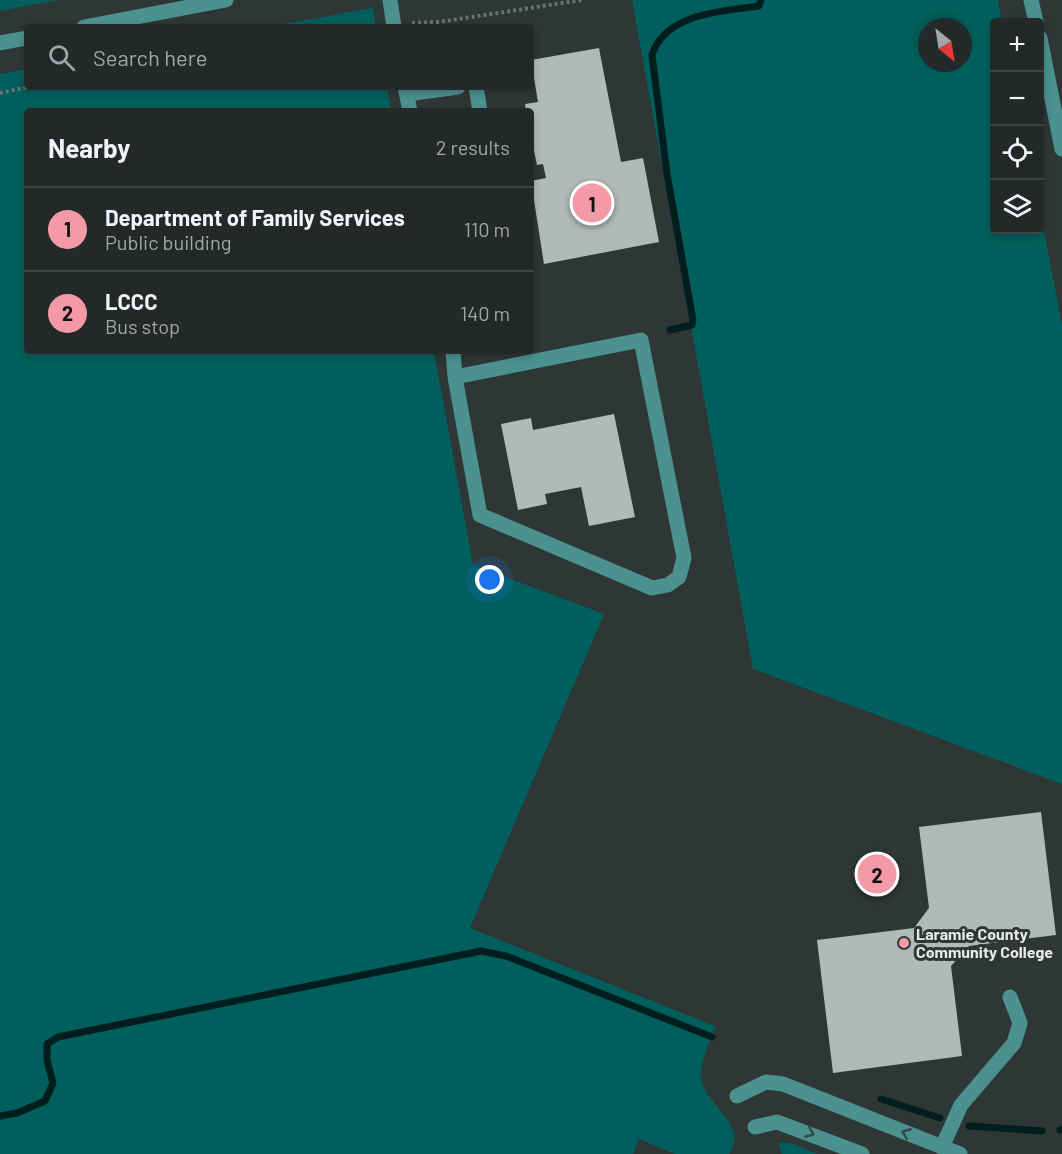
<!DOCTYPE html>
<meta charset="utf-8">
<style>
body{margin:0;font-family:Barlow,sans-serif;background:#2e3534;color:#f1f3f6}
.controls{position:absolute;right:18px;top:18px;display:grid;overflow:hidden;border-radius:6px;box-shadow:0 3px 9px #0003}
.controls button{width:54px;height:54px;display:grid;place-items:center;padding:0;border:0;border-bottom:2px solid #3f4545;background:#222928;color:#f1f3f6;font:30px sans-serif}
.compass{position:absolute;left:918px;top:18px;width:54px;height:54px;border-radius:50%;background:#222928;box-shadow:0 3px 9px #0003;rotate:150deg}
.you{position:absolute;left:490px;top:580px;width:21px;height:21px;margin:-15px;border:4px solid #fff;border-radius:50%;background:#1a73e8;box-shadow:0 0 0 9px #1a73e833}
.badge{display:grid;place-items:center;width:39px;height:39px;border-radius:50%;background:#f49aa6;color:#111;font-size:20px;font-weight:700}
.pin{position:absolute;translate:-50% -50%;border:3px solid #fff;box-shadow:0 2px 6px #0006}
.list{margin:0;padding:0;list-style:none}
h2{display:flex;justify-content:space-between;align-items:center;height:78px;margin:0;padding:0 24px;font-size:26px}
h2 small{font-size:20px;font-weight:400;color:#a2a6a8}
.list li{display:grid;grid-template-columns:39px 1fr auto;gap:18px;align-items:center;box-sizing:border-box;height:84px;padding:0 24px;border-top:2px solid #3f4545}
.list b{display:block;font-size:22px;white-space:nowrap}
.list p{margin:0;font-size:20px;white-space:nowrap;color:#a2a6a8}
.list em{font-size:20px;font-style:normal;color:#a2a6a8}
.icon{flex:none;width:33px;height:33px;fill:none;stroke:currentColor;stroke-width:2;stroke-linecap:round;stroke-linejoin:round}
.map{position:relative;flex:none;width:1062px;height:1154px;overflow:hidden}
.search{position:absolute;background:#222928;box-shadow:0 3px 9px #0003;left:24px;top:24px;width:510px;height:66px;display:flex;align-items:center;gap:15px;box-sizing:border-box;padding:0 21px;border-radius:6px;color:#a2a6a8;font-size:22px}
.panel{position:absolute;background:#222928;box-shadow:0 3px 9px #0003;left:24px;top:108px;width:510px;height:246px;border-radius:6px}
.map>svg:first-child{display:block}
.green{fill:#005f5c;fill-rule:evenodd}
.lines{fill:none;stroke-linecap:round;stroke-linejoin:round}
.stream{stroke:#001e1d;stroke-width:7}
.building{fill:#afbab9}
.path{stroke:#697271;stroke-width:4;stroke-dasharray:3 3;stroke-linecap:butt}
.minor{stroke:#4b918e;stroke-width:15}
.oneway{stroke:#344948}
.poi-dot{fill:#f49aa6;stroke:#2e3736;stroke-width:2}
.labels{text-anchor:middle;stroke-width:6;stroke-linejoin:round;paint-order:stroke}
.poi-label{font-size:16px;font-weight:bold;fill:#e5ebea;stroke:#2e3736;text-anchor:start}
</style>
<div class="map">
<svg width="1062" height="1154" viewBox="0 0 1062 1154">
<rect width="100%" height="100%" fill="#2e3736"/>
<g class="green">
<path d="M0,0H59L0,11Z"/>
<path d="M632,0H998L1002,22H994V230H1040V211L1062,325V784L753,669ZM927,27H963V63H927Z"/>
<path d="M373,8L376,27H266Z"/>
<path d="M27,69V87H387L391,111H27V351H434L473,565L604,614L470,928L715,1026C711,1041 700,1062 701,1076C703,1105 750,1124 729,1154H675L639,1139L633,1154H0V74Z"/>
<path d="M779,1143H791L817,1154H782Z"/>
</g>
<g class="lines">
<g class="stream">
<path d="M670,330L692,325L693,320L667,174L652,55C665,13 723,11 759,6L761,0"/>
<path d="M881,1099L940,1118"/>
<path d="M0,1116L17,1113L45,1101L53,1083L47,1060V1044L58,1037L481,951L506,956L712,1037"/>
<path d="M969,1126L1042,1131"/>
<path d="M1060,1130H1062"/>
</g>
</g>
<g class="building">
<path d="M599,48L621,162L643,158L659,242L544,264L531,181L546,178L543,164L537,165L531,136V111H526L525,104L538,102L531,60Z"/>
<path d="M614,414L635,517L589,526L581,487L545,494L547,504L518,510L501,424L531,418L533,430Z"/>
<path d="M1041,812L1056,935L969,946L951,966L962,1056L833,1073L817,940L914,928L929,908L919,827Z"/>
</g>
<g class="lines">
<g class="path">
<path d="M412,23L439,22L582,0"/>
<path d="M0,93L28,87"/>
</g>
<g class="minor">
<path d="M390,0L394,27"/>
<path d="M1031,0L1036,22"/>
<path d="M84,27L226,0"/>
<path d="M1040,38L1062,149"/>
<path d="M0,43L27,38"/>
<path d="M405,87L410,111"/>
<path d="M476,87L480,111"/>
<path d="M407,94L458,87"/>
<path d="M453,351L455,377L480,515L652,588L668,585L679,577L684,558L641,340L455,377"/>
<path d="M737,1096L766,1082L783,1084L960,1154"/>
<path d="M755,1127L777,1122L862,1154"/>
<path d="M942,1147L961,1105L1014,1043L1020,1023L1010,997"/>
</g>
</g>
<defs><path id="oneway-chevron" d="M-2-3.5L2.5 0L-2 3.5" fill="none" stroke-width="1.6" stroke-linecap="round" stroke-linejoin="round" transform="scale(1.5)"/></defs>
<g class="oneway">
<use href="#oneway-chevron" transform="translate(810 1133) rotate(22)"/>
<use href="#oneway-chevron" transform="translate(906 1133) rotate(-158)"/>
</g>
<circle class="poi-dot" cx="904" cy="943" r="6"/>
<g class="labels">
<g class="poi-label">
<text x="916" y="940">Laramie County<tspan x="916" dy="18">Community College</tspan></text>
</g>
</g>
</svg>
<div class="controls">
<button>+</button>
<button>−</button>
<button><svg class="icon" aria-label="locate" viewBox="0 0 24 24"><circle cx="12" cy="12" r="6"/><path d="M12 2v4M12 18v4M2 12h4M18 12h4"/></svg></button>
<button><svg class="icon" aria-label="layers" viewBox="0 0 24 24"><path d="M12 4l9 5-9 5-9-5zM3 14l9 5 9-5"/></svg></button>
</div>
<svg class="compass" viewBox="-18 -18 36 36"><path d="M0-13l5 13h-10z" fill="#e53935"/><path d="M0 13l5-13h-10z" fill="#a2a6a8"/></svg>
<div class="you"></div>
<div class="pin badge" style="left:592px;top:203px">1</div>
<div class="pin badge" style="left:877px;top:874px">2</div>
<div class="search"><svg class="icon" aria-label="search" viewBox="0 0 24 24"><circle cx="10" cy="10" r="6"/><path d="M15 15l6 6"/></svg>Search here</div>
<section class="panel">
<h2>Nearby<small>2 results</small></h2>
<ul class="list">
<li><span class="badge">1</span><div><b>Department of Family Services</b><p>Public building</p></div><em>110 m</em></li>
<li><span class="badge">2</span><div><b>LCCC</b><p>Bus stop</p></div><em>140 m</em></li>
</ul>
</section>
</div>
